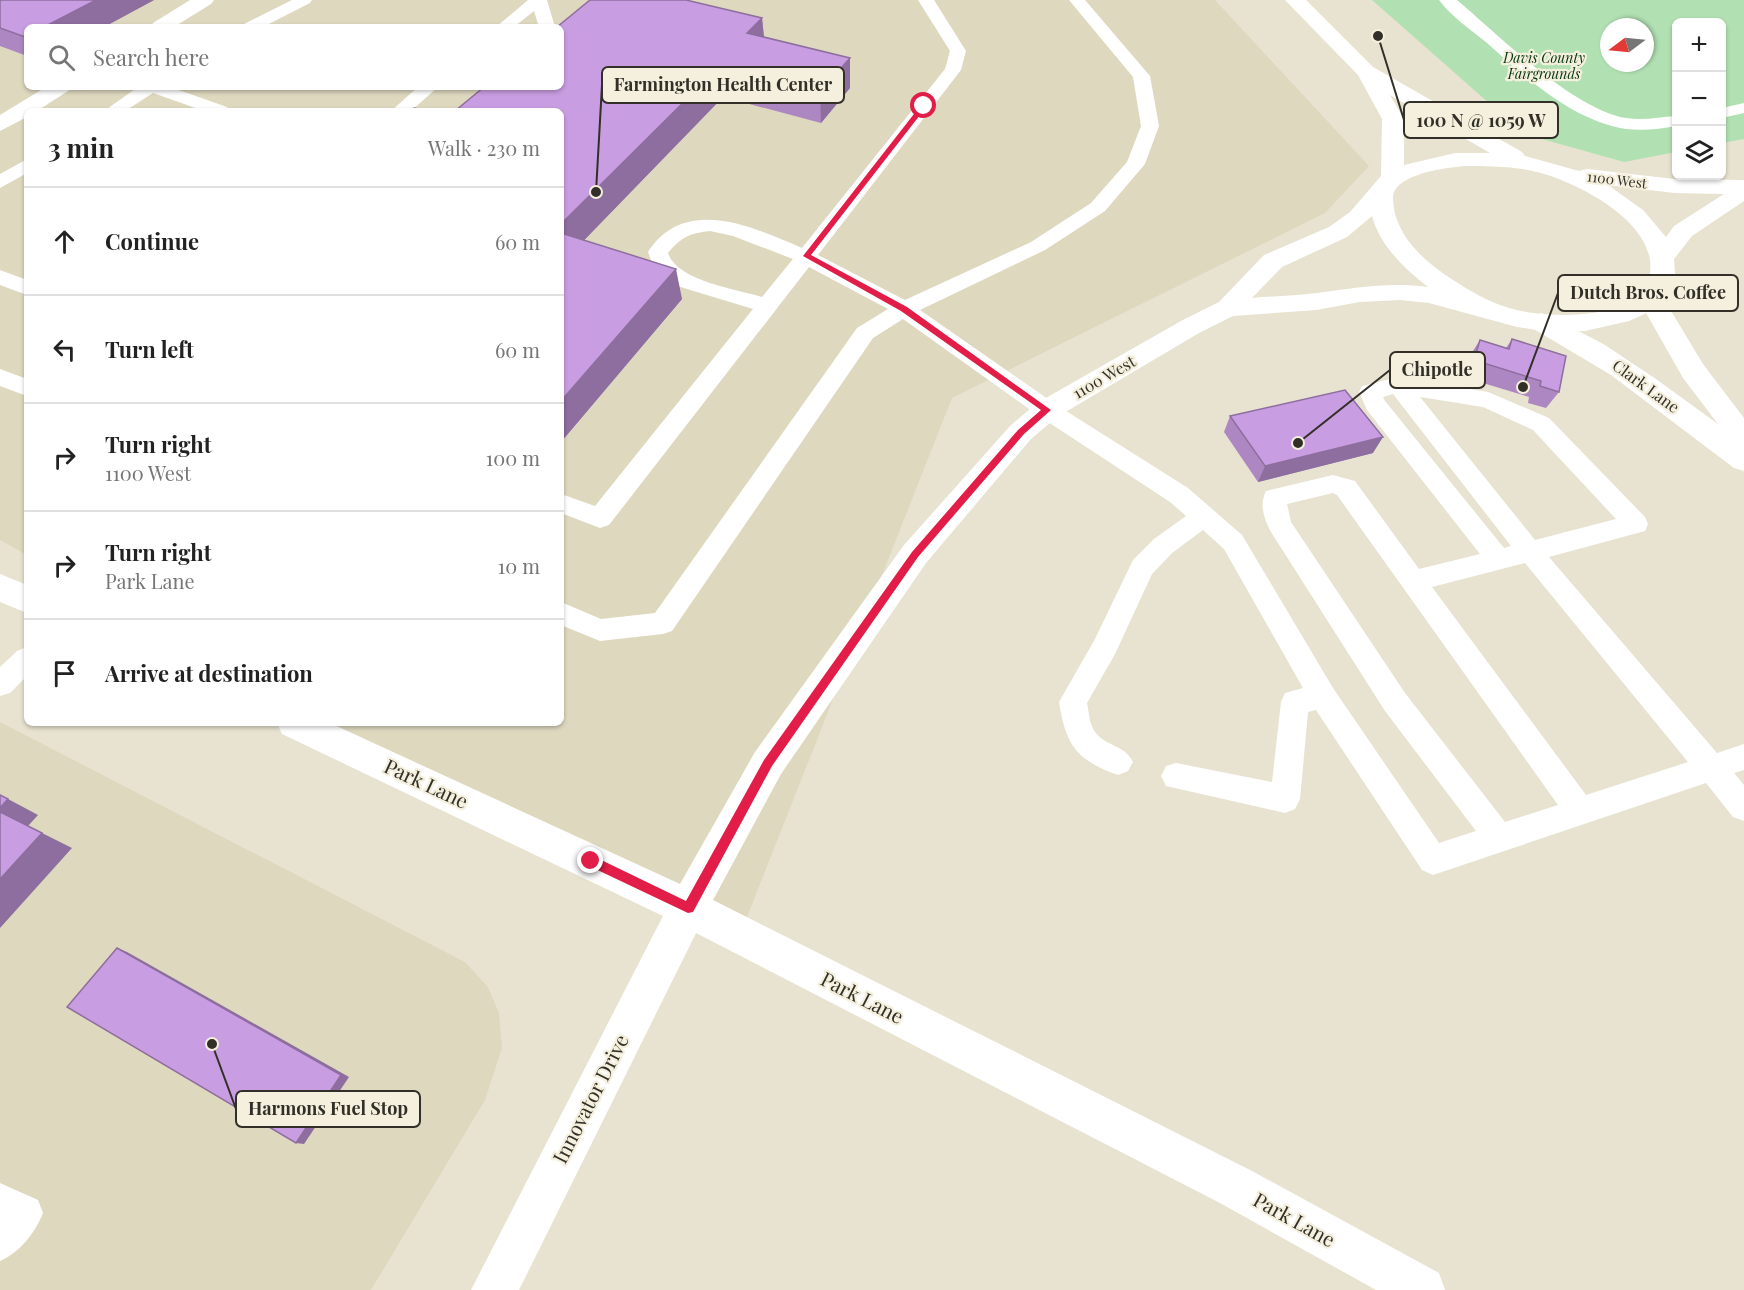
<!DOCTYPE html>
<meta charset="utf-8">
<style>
body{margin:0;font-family:"Playfair Display",serif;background:#f6f6f6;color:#222}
.controls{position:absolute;right:18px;top:18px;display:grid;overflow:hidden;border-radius:9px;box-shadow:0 2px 4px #0004}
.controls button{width:54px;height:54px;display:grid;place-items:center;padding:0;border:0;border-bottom:2px solid #e0e0e0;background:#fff;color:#222;font:30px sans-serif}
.compass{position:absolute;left:1600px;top:18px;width:54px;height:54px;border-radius:50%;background:#fff;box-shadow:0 2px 4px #0004;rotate:254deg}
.stop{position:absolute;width:18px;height:18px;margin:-14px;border:4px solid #e11d48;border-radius:50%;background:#fff}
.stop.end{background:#e11d48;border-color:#fff;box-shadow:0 2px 6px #0008}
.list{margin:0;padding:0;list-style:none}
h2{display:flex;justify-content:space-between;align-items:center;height:78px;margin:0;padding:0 24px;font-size:26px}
h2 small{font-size:20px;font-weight:400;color:#767676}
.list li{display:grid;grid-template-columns:39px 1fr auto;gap:18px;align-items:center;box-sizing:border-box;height:108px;padding:0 24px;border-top:2px solid #e0e0e0}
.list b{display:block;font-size:22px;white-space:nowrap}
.list p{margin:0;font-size:20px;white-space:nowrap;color:#767676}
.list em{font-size:20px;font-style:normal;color:#767676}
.icon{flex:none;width:33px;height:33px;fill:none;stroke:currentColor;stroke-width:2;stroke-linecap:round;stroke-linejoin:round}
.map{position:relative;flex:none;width:1744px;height:1290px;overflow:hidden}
.search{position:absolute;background:#fff;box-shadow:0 2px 4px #0004;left:24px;top:24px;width:540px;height:66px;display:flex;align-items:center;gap:15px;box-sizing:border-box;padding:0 21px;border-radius:9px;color:#767676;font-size:22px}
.panel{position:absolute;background:#fff;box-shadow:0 2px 4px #0004;left:24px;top:108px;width:540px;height:618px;border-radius:9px}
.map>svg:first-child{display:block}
.built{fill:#ded8bf;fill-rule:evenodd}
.green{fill:#b1e1b3;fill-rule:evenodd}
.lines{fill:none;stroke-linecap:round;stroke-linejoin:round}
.lane{fill:#fff;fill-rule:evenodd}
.street{fill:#fff;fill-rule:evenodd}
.secondary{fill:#fff;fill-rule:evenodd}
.wall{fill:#ad87c2}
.shaded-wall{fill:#8d6e9e}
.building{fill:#c99de1;stroke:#8d6e9e;stroke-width:1.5}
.route{fill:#e11d48}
.labels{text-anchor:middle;stroke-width:4.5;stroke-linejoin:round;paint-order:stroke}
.far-park-label{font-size:14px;font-style:italic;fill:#04340d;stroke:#f5f0dd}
.far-street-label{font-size:14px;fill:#312f28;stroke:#f5f0dd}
.street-label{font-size:16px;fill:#312f28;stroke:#f5f0dd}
.near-street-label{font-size:20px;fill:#312f28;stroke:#f5f0dd}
.leader{fill:none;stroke:#312f28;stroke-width:2}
.callout-dot{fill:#312f28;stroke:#f5f0dd;stroke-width:2}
.callout{fill:#f5f0dd;stroke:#312f28;stroke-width:2}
.callout-label{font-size:18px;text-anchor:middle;font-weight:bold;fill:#312f28}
</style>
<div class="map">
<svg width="1744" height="1290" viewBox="0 0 1744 1290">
<rect width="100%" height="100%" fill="#e8e3d0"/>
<g class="built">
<path d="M0,0H1215L1369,166L1325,213L952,398L734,950L328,723H561V111H27V555L0,540ZM27,27H561V87H27Z"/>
<path d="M0,722L465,962L488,987L499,1013L502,1048L485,1100L371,1290H0Z"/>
</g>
<path class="green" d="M1372,0H1744V139L1722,143V22H1676V152L1624,162L1524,134ZM1609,27H1645V63H1609Z"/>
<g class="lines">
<g class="lane">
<path d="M292,0H312L310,3L263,27H242L244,24Z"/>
<path d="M528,0H547L555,27H539L534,11L514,27H496Z"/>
<path d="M918,0H934L966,51L961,70L818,255L905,300L1031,242L1091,203L1127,162L1141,126L1133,77L1069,0H1085L1150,76L1159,126L1145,164L1105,211L1045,250L920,310L1055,404L1188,488L1242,535L1333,688L1439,843L1476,831L1385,711L1271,532C1264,519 1259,505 1266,491L1333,475L1355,481L1419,569L1480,554L1367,410L1359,392L1362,386L1398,377L1488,392L1549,418L1645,517L1648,524L1645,531L1549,557L1717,753L1744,744V770L1734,773L1744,785V821L1733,817L1706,783L1433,875L1422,870L1316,710L1308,712L1300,799L1295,809L1285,813L1166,786L1161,776L1166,766L1176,763L1272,782L1281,702L1285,693L1303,688L1224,549L1203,530L1172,553L1152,574L1115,654L1087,703C1089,712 1089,724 1095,732C1106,747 1124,744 1133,762L1128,771L1118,775C1076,760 1066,745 1059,702L1095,639L1133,560L1154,539L1186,516L1170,502L1039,416L903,319L873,338L672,631L663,634L600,641L561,625V602L601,619L655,613L857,328L888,309L809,267L609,525L600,528L561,513V494L595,506L753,309L674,285L655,271L648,252C685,195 753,227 802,248L945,69L950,51ZM710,231L733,236L793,259L762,297C736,289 677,281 668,253C681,237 691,233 710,231ZM1393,394L1511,546L1504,548L1385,401L1383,397ZM1420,397L1483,407L1533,430L1616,519L1535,540ZM1333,493L1337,495L1558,805L1505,822L1405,693L1291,522L1287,504ZM1525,563L1688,762L1586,795L1432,587Z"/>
<path d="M1439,0H1457C1497,34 1574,110 1626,118C1643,121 1660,117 1676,116V126C1660,129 1643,131 1626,129C1573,121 1526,78 1487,43C1471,30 1451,16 1439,0Z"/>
<path d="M138,87H170L227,107L230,111H204L153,93L125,111H104Z"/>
<path d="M418,87H438L411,111H391Z"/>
<path d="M1744,103V113L1722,118V108Z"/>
<path d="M27,159V173L0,188V174Z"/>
<path d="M0,270L27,280V295L0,285Z"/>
<path d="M0,369L27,379V396L0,386Z"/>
<path d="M27,647V676L10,693L0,696V667L17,651Z"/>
<path d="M0,1183L38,1200L43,1213C35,1233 20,1252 0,1261Z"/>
</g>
<g class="street">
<path d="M190,0H214L211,4L174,27H150L153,23Z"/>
<path d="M46,87H72L68,91L37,111H27V117L0,131V115Z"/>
<path d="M1650,289L1659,291L1703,364L1744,418V471L1734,468L1611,375L1532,328L1528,322L1532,316L1541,313L1550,316L1605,345L1656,379L1718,424L1683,378L1637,297L1641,291Z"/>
</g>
<g class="secondary">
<path d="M1285,0H1306L1373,67L1522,152L1525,156L1579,171L1587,169L1674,179L1744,180V201L1692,236L1674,259L1675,274L1660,302L1649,312L1629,321L1585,331H1544L1517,327L1429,303L1400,300L1360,302L1316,310L1233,316L1199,333L1057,417L1031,439L926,563L781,774L713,900L1252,1171L1439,1273L1445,1290H1376L1220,1203L696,933L519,1290H471L663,916L282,734L277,723H330L680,884L755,752L904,545L1011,425L1037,403L1181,321L1219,302L1264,255L1329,227L1350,212L1381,176L1382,119L1358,75ZM1390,95L1490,153H1455L1404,165V119ZM1464,166C1489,166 1516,166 1541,173C1580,184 1657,223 1650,273C1642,323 1544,319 1509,308C1489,302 1470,291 1453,280C1423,261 1392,233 1393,195C1399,173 1445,168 1464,166ZM1608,185L1674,193L1724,194L1674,226L1666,237L1643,210ZM1372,216C1380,246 1404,268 1428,287C1387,282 1358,288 1317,293C1296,296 1274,296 1252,298L1282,267L1347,237Z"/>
<path d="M0,574L27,585V613L0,602Z"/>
</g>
</g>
<g class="wall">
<path d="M0,0H154L104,27H27V56L0,46Z"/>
<path d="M762,18L764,37L850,58V88L821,123L723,97L584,240L682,299L561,442V111Z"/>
<path d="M1512,339L1559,392L1546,408L1528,403L1529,397L1463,377L1469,357L1480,340L1506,348Z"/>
<path d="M1230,416L1373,453L1258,482L1224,432Z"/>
</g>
<g class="shaded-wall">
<path d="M96,0H154L104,27H44Z"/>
<path d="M762,18L765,48L747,33Z"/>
<path d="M850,58V88L821,123L820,92Z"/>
<path d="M719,67L723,97L564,261L561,252V224Z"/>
<path d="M676,269L682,299L561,442V401Z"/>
<path d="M1383,437L1373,453L1258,482L1265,466Z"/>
<path d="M8,799L38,815L28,826L72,848L0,928V808Z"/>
<path d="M117,948L127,952L349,1077L304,1144L296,1143Z"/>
</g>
<g class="building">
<path d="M0,0H96L44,27H27V36L25,37L0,28Z"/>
<path d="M590,0H686L762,18L747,33L850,58L820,92L719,67L561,224V111H455L484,87H561V27H557Z"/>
<path d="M414,108L425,111H410Z"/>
<path d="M561,233L676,269L561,401Z"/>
<path d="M1512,339L1566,356L1559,392L1540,386L1541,381L1474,360L1480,340L1509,349Z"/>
<path d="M1345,390L1383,437L1265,466L1230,416Z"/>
<path d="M0,795L8,799L0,808Z"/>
<path d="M0,812L42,833L0,879Z"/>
<path d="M117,948L341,1075L296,1143L67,1007Z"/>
</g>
<path class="route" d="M921,105L927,106L811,255L907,307L1051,410L1024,434L918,557L772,766L693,912L688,913L587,865V857H595L686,901L764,760L912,552L1018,430L1041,410L901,311L803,256Z"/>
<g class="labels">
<g class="far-park-label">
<text x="1544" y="63">Davis County<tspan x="1544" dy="16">Fairgrounds</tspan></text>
</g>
<g class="far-street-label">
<text transform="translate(1617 180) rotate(7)" y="5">1100 West</text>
</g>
<g class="street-label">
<text transform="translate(1104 377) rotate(-30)" y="6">1100 West</text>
<text transform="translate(1646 386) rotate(36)" y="6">Clark Lane</text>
</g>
<g class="near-street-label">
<text transform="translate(426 784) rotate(25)" y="7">Park Lane</text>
<text transform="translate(862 998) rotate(27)" y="7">Park Lane</text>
<text transform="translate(591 1099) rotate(-63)" y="7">Innovator Drive</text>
<text transform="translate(1294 1220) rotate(29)" y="7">Park Lane</text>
</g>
</g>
<path class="leader" d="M596 192L602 85M1378 36L1404 120M1523 387L1558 293M1298 443L1390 370M212 1044L236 1109"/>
<g class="callout-dot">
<circle cx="596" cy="192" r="6"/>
<circle cx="1378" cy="36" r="6"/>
<circle cx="1523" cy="387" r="6"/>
<circle cx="1298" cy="443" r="6"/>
<circle cx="212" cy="1044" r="6"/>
</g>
<g class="callout">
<rect x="602" y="67" width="242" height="36" rx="6"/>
<rect x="1404" y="102" width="154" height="36" rx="6"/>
<rect x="1558" y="275" width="180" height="36" rx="6"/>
<rect x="1390" y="352" width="95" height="36" rx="6"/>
<rect x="236" y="1091" width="184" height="36" rx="6"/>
</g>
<g class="callout-label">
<text x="723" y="91">Farmington Health Center</text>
<text x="1481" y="127">100 N @ 1059 W</text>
<text x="1648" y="299">Dutch Bros. Coffee</text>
<text x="1437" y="376">Chipotle</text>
<text x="328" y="1115">Harmons Fuel Stop</text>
</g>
</svg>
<div class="controls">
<button>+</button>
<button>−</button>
<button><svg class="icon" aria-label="layers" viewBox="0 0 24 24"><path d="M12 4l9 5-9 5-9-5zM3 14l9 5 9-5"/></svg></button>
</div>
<svg class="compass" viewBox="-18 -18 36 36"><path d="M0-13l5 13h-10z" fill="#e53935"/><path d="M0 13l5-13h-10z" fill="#767676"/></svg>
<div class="stop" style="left:924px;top:106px"></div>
<div class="stop end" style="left:591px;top:861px"></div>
<div class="search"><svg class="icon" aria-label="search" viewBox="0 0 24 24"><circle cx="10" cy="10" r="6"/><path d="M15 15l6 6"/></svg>Search here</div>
<section class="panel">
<h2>3 min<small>Walk · 230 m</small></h2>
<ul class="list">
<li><svg class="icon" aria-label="ahead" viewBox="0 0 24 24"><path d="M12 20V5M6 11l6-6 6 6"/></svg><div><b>Continue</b></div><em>60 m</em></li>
<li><svg class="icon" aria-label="left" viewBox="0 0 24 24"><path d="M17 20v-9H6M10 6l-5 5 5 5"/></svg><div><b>Turn left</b></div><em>60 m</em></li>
<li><svg class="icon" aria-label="right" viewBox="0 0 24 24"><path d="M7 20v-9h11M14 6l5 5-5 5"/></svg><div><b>Turn right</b><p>1100 West</p></div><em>100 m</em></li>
<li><svg class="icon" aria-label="right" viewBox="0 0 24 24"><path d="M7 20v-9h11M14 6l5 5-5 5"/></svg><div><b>Turn right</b><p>Park Lane</p></div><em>10 m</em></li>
<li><svg class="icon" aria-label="arrive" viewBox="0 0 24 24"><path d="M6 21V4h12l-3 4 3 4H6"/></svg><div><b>Arrive at destination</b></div></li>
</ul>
</section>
</div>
